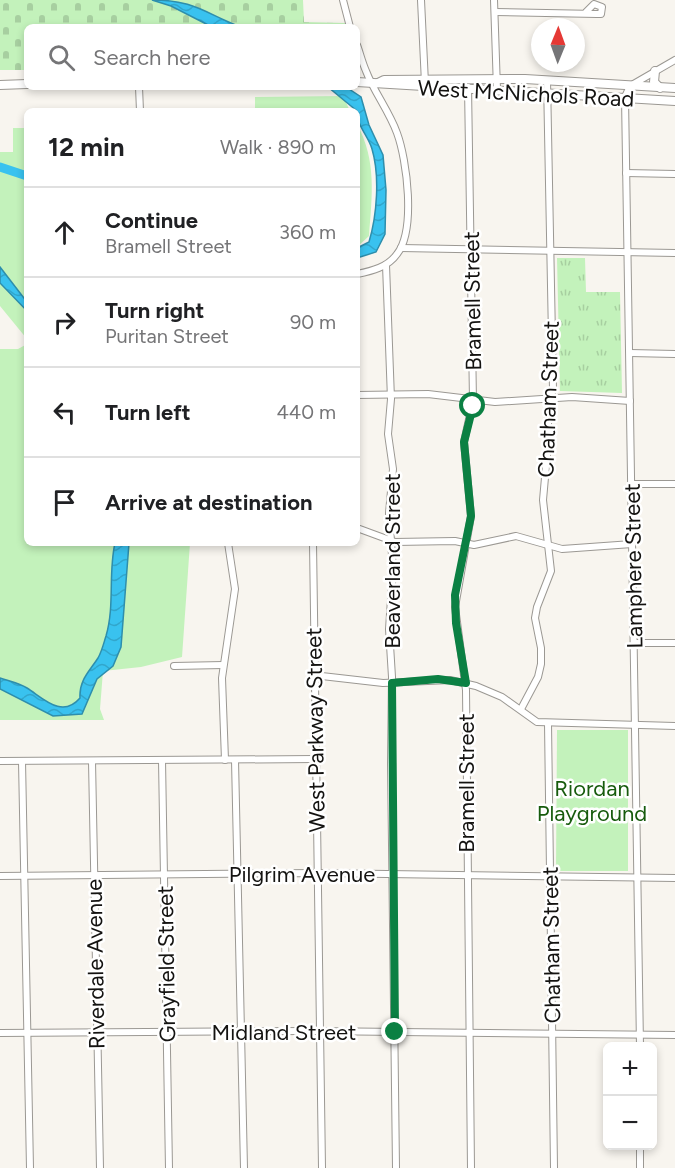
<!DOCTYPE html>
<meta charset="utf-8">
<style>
body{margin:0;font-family:Figtree,sans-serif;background:#f2f2f2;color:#202124}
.controls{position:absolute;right:18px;bottom:18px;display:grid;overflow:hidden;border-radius:9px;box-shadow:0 3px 9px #0003}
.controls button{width:54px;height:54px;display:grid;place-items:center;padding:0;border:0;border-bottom:2px solid #e0e0e0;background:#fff;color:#202124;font:30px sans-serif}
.compass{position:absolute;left:531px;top:18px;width:54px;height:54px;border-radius:50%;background:#fff;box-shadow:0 3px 9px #0003;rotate:1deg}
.stop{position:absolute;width:18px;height:18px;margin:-14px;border:4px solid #0b8043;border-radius:50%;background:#fff}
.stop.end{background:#0b8043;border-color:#fff;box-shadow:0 2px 6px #0008}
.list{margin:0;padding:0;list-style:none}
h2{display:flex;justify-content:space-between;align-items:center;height:78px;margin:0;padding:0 24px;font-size:26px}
h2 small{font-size:20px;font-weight:400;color:#757577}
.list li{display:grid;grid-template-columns:39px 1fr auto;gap:18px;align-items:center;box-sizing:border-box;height:90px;padding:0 24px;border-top:2px solid #e0e0e0}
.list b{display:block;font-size:22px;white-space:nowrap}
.list p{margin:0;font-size:20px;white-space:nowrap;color:#757577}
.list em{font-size:20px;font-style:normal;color:#757577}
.icon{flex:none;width:33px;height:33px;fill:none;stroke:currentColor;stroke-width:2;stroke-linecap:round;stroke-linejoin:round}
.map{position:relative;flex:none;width:675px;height:1168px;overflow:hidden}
.search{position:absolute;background:#fff;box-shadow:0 3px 9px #0003;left:24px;top:24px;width:336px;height:66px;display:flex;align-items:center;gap:15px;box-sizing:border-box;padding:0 21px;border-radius:9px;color:#757577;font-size:22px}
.panel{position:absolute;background:#fff;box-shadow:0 3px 9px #0003;left:24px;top:108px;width:336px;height:438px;border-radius:9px}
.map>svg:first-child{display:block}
.grass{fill:url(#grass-tufts)}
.cemetery{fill:url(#cemetery-stones)}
.park{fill:#c3f2bb}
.water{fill:url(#water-waves);stroke:#2e8eac;stroke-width:1.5}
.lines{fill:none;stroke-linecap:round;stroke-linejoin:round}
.river{stroke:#39c2ef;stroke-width:9}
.street-casing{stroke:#9b9893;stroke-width:8}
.secondary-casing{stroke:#9b9893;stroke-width:10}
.street{stroke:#fff;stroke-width:6}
.secondary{stroke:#fff;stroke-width:8}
.route{stroke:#0b8043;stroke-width:8}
.labels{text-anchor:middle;stroke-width:5;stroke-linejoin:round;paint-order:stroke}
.street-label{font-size:22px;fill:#141311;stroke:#fff}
.park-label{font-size:22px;fill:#175b0d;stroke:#fff}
</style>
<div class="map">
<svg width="675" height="1168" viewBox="0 0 675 1168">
<defs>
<pattern id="grass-tufts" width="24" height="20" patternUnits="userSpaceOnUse" patternTransform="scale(1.5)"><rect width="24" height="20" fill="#c3f2bb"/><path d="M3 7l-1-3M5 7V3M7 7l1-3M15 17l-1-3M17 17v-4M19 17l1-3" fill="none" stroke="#a7cfa0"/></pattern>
<pattern id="cemetery-stones" width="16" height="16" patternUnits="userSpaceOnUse" patternTransform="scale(1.5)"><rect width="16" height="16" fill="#c3f2bb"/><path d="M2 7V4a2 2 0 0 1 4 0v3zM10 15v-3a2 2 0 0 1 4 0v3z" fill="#a7cfa0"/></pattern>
<pattern id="water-waves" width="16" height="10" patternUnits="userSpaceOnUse" patternTransform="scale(1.5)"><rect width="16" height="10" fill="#39c2ef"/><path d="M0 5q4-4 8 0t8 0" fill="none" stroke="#31a6cc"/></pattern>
</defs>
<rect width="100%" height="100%" fill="#f8f5ef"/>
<path class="grass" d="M557,258H585L586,292H620L622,393L560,391Z"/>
<path class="cemetery" d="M0,0H303L304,22L345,23L346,27H27V70H0Z"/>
<g class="park">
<path d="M343,96L350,111H255V97Z"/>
<path d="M357,124C377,161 372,196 369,236L357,247Z"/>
<path d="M13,128H27V339L0,306V152H13Z"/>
<path d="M27,344V543H190L182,657L141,667L103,671L100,709L104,720H0V349H18Z"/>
<path d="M557,730H628V871H556Z"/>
</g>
<g class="water">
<path d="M152,0C195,0 204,13 241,27H212L171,6Z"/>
<path d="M328,87H346L361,97L369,125L383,155L386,190L385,234L376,252L357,258V248L369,242C377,215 380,176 372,149C368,135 357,127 357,111Z"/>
<path d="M0,267L27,302V311L0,283Z"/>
<path d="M115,543H129L121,647L113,666L97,679L82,714L53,716L0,689V678C9,681 19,683 27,688C43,698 62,719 80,698C79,680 89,672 98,658C102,651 104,642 106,636C115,605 108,574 115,543Z"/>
</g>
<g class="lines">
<path class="river" d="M0,167L27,176"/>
<g class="street-casing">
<g id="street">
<path d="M343,0L350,27"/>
<path d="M421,0L425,83"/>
<path d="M494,0L497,89"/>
<path d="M495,12L597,14H601L602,7L594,4L586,12"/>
<path d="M357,45C360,53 362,62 366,71C374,92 389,111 397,133C407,160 416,230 397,254C388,267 372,271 357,274"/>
<path d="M139,87L140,111"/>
<path d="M468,87L473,401L464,442L471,516L455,607L466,690L471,1168"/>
<path d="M626,173L675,174"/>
<path d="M401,248L675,253"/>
<path d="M386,265L391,399L388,434L393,469L389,513L393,569L389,629L392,677L391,764L396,1168"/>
<path d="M630,353L675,354"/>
<path d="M357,395L428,394L495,402L572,397L630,401"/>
<path d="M632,484H675"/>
<path d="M357,528L395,542L455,541L474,545L516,536L562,549L632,544"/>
<path d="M313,543L322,1168"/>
<path d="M634,643H675"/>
<path d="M174,666L223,665"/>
<path d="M313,675L383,683L450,680L476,686L502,697L537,722L675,726"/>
<path d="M521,709L538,677L541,664V648L535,618L537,607L551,571L543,500L548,444V407L553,389L547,80"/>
<path d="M548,723L554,1168"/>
<path d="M162,760L169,1168"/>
<path d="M225,760L222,678L235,589L228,543"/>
<path d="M235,760L244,1168"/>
<path d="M0,761L315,759"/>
<path d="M22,761L30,1168"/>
<path d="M92,761L100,1168"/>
<path d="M0,876L317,873L675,878"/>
<path d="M0,1033L312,1031L675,1035"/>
<path d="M640,1046L625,97L630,86L675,60"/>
<path d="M640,1168V1146"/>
</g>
</g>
<g class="secondary-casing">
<g id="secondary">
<path d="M655,71L654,82L660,88"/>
<path d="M357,82L675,101"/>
<path d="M378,83L384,80L525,79L675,88"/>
<path d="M0,85L27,84"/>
</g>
</g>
<use href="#street" class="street"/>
<use href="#secondary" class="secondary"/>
</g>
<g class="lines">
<path class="route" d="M395,1032L392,683L438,679L466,683L456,623L455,595L471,516L464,442L473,406"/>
</g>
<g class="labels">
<g class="street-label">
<text transform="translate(526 93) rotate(3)" y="8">West McNichols Road</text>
<text transform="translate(472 301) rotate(-91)" y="8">Bramell Street</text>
<text transform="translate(548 399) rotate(-88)" y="8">Chatham Street</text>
<text transform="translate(392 561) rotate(-90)" y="8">Beaverland Street</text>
<text transform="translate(633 566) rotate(-91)" y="8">Lamphere Street</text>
<text transform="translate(315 730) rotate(-91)" y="8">West Parkway Street</text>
<text transform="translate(466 783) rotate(-90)" y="8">Bramell Street</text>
<text x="302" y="882">Pilgrim Avenue</text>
<text transform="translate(551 945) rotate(-91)" y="8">Chatham Street</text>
<text transform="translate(95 964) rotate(-91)" y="8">Riverdale Avenue</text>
<text transform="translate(166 964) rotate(-91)" y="8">Grayfield Street</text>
<text x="284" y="1040">Midland Street</text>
</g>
<g class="park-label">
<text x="592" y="796">Riordan<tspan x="592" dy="25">Playground</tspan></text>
</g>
</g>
</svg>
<div class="controls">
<button>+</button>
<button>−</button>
</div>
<svg class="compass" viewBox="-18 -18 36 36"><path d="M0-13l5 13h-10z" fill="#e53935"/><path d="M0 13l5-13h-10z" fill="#757577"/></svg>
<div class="stop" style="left:473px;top:406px"></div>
<div class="stop end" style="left:395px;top:1032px"></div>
<div class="search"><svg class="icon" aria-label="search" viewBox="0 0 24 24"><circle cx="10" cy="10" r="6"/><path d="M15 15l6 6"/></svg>Search here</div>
<section class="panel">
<h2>12 min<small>Walk · 890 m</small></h2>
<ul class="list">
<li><svg class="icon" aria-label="ahead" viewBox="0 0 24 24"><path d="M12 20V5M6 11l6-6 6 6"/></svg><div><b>Continue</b><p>Bramell Street</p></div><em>360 m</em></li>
<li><svg class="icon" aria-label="right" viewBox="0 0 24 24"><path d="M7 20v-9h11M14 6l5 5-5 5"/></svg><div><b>Turn right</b><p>Puritan Street</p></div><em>90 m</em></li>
<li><svg class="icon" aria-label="left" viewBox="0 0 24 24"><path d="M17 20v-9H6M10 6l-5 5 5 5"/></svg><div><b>Turn left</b></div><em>440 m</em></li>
<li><svg class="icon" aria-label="arrive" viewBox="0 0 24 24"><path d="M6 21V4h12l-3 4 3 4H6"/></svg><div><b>Arrive at destination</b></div></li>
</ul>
</section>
</div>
